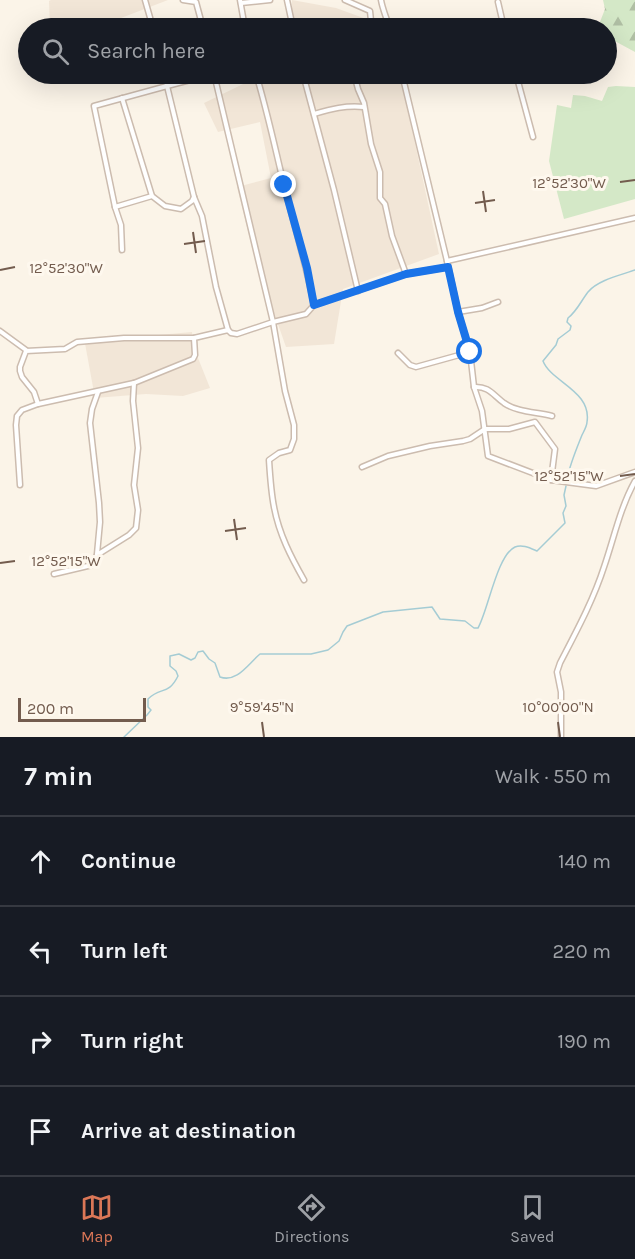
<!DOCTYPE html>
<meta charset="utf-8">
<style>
body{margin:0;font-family:Karla,sans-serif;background:#20242c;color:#f1f3f6}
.scale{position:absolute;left:18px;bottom:15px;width:128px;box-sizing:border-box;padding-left:6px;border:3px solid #735c4e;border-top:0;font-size:16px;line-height:21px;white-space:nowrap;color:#735c4e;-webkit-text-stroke:4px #fef8ee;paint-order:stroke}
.stop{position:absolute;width:18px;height:18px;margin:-14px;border:4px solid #1a73e8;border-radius:50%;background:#fff}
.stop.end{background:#1a73e8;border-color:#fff;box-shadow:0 2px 6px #0008}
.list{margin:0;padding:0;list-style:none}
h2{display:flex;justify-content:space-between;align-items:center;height:78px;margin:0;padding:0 24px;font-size:26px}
h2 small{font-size:20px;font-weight:400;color:#9ea1a6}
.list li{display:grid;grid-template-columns:39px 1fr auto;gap:18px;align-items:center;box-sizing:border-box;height:90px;padding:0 24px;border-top:2px solid #363941}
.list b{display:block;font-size:22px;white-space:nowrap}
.list em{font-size:20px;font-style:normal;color:#9ea1a6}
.icon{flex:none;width:33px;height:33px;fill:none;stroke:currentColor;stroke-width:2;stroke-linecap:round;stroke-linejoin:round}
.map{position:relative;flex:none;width:635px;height:737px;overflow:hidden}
.search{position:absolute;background:#171b24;box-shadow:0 6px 24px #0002;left:18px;right:18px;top:18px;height:66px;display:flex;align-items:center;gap:15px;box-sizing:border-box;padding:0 21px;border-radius:33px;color:#9ea1a6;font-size:22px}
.sheet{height:438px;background:#171b24}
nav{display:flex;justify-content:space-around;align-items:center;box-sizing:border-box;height:84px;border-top:2px solid #363941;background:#171b24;font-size:16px;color:#9ea1a6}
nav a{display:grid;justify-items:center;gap:3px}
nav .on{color:#db7757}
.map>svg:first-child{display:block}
.residential{fill:#f2e6d7}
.green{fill:#d4e8c7}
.forest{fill:url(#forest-firs)}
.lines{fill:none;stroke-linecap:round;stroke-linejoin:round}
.stream{stroke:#a5ccd4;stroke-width:1.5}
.street-casing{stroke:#ccbcaf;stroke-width:7}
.street{stroke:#fff;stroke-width:4}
.route{stroke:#1a73e8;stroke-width:8}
.ticks{fill:none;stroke:#735c4e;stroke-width:2}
.ticks-label{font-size:15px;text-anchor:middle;fill:#735c4e;stroke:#fef8ee;stroke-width:6;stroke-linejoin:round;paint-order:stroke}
</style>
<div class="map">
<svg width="635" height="737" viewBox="0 0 635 737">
<defs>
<pattern id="forest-firs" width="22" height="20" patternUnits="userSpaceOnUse" patternTransform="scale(1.5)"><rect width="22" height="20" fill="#d4e8c7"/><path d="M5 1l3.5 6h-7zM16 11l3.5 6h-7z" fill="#b0bfa4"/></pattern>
</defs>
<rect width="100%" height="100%" fill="#fbf4e8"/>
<g class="residential">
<path d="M51,0H168L95,28L50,26L49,1Z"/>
<path d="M292,0L336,8L391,28H291Z"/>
<path d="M264,74H400L439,254L343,289L334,344L286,347L255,259L237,187L271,178L260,122L218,132L204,103Z"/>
<path d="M192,332L194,348L210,388L183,396L146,394L95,398L84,338H125Z"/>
</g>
<path class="green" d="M616,86L635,87V199L564,219L549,161L557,105L571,108L573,95L585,96L602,101L608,87Z"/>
<path class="forest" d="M603,0H635V52L611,39L607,35L606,28L598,27L605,9Z"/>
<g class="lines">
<g class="stream">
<path d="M567,479C570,464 576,450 582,435C584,431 587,426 587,422C592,391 551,382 543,361L556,345L558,339L570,330L571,326L567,322L568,318C577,311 581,301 588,292C598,280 621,275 635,270"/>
<path d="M124,737L147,715L151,710L148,707V699C161,686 168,696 178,676L176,671L170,666V656L179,654L191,660L195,658L198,652L203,651L209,659L215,663L220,677C237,683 248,664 260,654H311L328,650L339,641L343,632L347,626L383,612L432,607L440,619L465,621L474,628H478C488,611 497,555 515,547C522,544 530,548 537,551L565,523L563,513L566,506L564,495L566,486"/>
</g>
<g class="street-casing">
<g id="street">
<path d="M145,0L153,28"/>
<path d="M183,0L196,2L203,28"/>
<path d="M240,0L245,28"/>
<path d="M287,0L293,28"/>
<path d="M345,0L370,11L371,21L370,28"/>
<path d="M381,0C382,6 388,25 391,28"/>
<path d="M498,2L504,28"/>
<path d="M241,3L270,0"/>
<path d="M164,74L167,86L94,106L115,207L152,196L165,206L181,209L192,201L194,197"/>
<path d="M213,74L167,86L194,197L202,216L216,287L228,330"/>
<path d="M214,74L273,322L285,391L294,425V439L290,450L279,453L269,460C270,476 271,492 274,507C279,534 291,557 304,580"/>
<path d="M303,74L334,190L358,291"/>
<path d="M354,74L358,89L364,103L371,144L380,172V198L385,204L392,236L406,274"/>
<path d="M402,74L447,261L458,312L470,352L474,387L482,411L488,456L551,480L596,486L635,472"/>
<path d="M516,74L533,137"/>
<path d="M122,98L152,196"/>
<path d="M314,114C331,109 346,105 364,107"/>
<path d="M115,207L121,225L122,250"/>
<path d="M447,261L635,218"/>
<path d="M314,305L406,274L448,267"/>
<path d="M458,312L482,308L498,302"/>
<path d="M0,331L26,350"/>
<path d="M398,353L410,365L416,367L470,352"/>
<path d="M474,387C489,386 493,395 504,403C517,412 536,412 552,416"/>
<path d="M38,404L34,392L22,377L20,371V367L26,351L65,349L77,342L124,338H194"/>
<path d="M362,467L388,456L430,446L463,441L470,439L485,429H509L535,422L555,449L551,480"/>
<path d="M20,485L16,425L17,416L22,410L38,404L134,383L193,359L195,355L194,338L228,330L231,333L237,334L273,322L306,314L314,305C306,264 294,225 284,185C275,148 267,110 256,74"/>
<path d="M97,554L100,522L99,503L90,423L92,409L98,392"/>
<path d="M54,574L92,565L97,555L129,535L136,528L138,510L134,485L138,448L133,401L134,383"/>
<path d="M561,737V692L557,672L560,663C576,632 593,601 604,567C614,538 620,508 635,481"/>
</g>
</g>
<use href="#street" class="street"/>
</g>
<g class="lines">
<path class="route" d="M284,185L307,268L314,305L406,274L448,267L458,312L470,352"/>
</g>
<path class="ticks" d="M620,182L635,180M483,191L486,212M475,203L495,200M193,232L196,253M184,244L205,241M0,270L15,267M620,476L635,474M234,519L237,540M225,531L246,528M0,563L15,561M262,722L264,737M558,722L560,737"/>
<g class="ticks-label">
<text x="569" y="188">12°52'30"W</text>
<text x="66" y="273">12°52'30"W</text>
<text x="569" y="481">12°52'15"W</text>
<text x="66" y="566">12°52'15"W</text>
<text x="262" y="712">9°59'45"N</text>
<text x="558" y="712">10°00'00"N</text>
</g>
</svg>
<div class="scale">200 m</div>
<div class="stop" style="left:470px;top:352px"></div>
<div class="stop end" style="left:284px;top:185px"></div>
<div class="search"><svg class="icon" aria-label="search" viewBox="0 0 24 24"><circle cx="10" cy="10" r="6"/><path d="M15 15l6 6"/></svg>Search here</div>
</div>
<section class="sheet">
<h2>7 min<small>Walk · 550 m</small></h2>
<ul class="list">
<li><svg class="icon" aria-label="ahead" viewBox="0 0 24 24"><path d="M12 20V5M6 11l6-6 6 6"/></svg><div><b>Continue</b></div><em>140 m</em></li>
<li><svg class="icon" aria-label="left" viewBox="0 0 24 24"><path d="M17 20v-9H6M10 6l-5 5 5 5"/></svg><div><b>Turn left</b></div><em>220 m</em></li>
<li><svg class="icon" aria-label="right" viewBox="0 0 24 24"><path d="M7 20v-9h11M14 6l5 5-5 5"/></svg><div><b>Turn right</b></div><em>190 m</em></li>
<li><svg class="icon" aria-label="arrive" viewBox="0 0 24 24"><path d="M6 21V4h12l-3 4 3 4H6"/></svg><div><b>Arrive at destination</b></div></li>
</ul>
</section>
<nav>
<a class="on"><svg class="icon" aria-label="map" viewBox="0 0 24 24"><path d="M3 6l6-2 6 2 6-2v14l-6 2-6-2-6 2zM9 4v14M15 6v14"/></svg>Map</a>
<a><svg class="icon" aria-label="directions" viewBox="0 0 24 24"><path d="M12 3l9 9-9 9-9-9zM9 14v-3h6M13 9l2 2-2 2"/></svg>Directions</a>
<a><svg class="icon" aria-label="saved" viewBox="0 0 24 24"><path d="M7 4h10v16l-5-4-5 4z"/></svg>Saved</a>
</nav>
